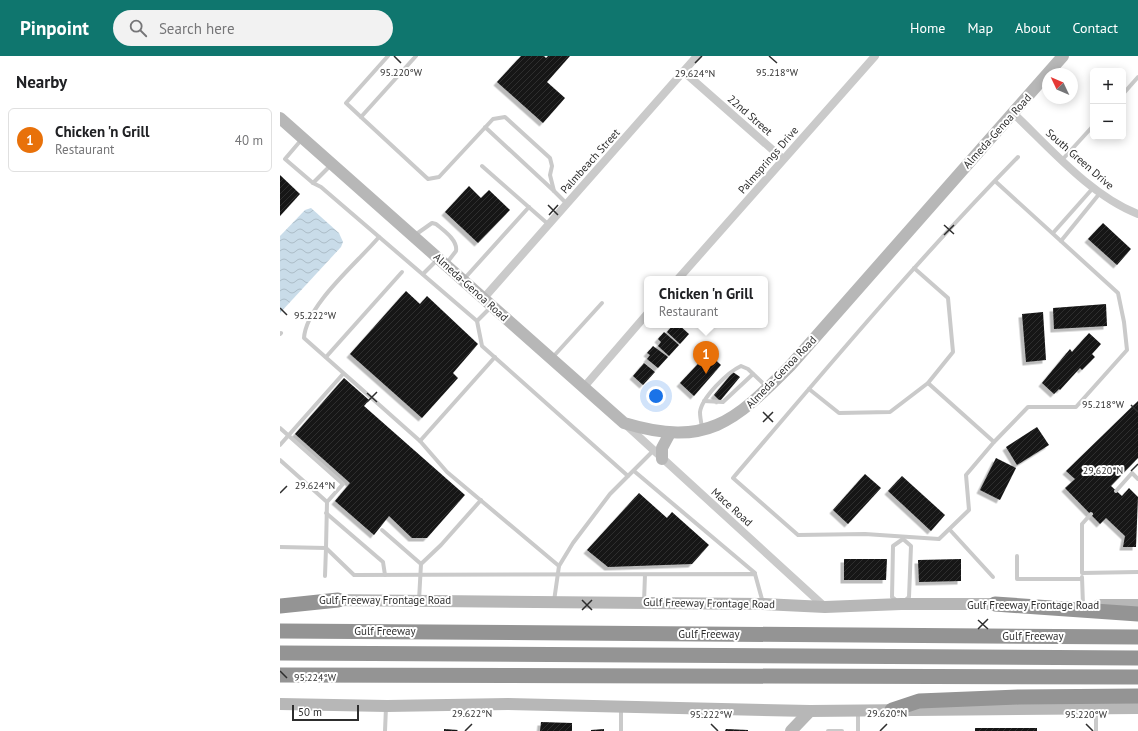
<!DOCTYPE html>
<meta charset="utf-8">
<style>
body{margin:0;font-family:"PT Sans",sans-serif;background:#f2f2f2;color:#202124}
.controls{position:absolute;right:12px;top:12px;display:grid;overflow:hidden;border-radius:6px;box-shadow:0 2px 10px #0003}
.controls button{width:36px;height:36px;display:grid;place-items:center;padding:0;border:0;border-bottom:1px solid #e0e0e0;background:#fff;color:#202124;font:20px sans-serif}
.compass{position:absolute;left:762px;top:12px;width:36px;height:36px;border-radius:50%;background:#fff;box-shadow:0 2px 10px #0003;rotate:314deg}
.scale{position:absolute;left:12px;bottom:10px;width:67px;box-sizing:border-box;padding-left:4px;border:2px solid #2d2d2d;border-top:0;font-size:11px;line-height:14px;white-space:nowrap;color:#2d2d2d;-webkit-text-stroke:3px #fff;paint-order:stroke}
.you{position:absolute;left:376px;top:340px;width:14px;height:14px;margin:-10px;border:3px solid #fff;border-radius:50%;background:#1a73e8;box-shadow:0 0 0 6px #1a73e833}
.badge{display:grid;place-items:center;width:26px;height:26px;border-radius:50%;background:#0f766e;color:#fff;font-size:13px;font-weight:700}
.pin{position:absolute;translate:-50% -33px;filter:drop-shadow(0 1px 2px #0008)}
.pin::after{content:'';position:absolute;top:21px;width:14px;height:12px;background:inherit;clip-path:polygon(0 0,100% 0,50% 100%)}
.popup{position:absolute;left:364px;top:220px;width:124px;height:52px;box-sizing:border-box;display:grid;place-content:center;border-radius:6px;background:#fff;filter:drop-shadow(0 1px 3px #0005);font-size:13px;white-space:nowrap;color:#757577}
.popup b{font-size:15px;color:#202124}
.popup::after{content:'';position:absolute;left:50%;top:100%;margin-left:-8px;border:8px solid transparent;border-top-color:#fff}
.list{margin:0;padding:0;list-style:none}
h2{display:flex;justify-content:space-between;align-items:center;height:52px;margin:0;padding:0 16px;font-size:17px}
h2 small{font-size:13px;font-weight:400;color:#757577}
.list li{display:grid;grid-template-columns:26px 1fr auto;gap:12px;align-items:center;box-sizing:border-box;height:64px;margin:0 8px 8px;padding:0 8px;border:1px solid #e0e0e0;border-radius:6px}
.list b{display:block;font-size:15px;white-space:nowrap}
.list p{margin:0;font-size:13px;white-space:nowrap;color:#757577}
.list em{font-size:13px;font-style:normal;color:#757577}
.icon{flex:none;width:22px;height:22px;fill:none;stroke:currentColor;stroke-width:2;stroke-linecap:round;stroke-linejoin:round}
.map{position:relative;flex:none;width:858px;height:675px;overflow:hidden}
header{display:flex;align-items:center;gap:24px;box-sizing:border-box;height:56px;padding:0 20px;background:#0f766e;color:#fff}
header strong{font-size:19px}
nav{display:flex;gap:22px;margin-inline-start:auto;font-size:14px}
.search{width:280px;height:36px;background:#f2f2f2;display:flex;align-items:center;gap:10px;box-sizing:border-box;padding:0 14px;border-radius:22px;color:#757577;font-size:15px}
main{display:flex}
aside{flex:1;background:#fff}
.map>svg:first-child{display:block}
.water{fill:url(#water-waves)}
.building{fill:url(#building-hatch);filter:url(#shadow)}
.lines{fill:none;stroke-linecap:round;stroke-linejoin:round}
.lane{stroke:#cacaca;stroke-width:4}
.street{stroke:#cacaca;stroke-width:8}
.secondary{stroke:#b7b7b7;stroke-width:12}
.highway{stroke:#949494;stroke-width:15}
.ticks{fill:none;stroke:#2d2d2d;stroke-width:1.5}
.labels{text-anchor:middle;stroke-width:4;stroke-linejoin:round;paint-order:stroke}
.street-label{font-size:11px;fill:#2d2d2d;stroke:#fff}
.ticks-label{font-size:10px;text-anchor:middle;fill:#2d2d2d;stroke:#fff;stroke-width:4;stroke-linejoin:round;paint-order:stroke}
</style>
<header>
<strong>Pinpoint</strong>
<div class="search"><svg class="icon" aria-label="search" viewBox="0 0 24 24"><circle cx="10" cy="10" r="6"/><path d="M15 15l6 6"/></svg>Search here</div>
<nav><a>Home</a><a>Map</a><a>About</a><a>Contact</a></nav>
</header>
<main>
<aside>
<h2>Nearby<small></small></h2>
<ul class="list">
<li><span class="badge" style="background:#e8710a">1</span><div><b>Chicken 'n Grill</b><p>Restaurant</p></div><em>40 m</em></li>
</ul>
</aside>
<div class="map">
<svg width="858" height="675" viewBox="0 0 858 675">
<defs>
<pattern id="water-waves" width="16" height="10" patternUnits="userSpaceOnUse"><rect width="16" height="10" fill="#c9dce9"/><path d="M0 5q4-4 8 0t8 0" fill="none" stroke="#adbdc8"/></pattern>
<pattern id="building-hatch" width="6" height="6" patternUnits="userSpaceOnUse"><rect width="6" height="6" fill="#141414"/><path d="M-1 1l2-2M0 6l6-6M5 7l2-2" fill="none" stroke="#2e2e2e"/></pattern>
<filter id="shadow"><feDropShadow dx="-3.5" dy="3.5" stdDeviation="0" flood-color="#0004"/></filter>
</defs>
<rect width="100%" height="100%" fill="#fff"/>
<path class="water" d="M31,152L59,177L63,186L61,191L0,257V180L25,154Z"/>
<g class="building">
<path d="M241,0H264L266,2L268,0H290L267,26L285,42L263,67L217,26Z"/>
<path d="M0,119L20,138L0,160Z"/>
<path d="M189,130L201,142L209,134L230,154L198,187L165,156Z"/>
<path d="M823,167L851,193L837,209L808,183Z"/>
<path d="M126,235L140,248L147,240L198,288L173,317L178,322L142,362L70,298Z"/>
<path d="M826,248L827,270L774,273L773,252Z"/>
<path d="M763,256L766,304L746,306L742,258Z"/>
<path d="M393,269H399L409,278L400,288L387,276Z"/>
<path d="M384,276L399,289L389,300L378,290L381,286L378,283Z"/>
<path d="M809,277L821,288L812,298L815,301L802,314L800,312L780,334L779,333L774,338L762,327L790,293L792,296Z"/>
<path d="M373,290L388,301L378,312L367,303L370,299L367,297Z"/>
<path d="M428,297L441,309L414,340L400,327Z"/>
<path d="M364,307L375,316L363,329L353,320Z"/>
<path d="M453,316L460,321L440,345L434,339Z"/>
<path d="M64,322L89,344L84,350L185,439L147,482H132L109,460L94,479L55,445L70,427L15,378Z"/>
<path d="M858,345V402L831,430L842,440L849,432L858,441L856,491H843L845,480L826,462L820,468L785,432L795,423L786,415Z"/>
<path d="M757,371L769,389L737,409L726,391Z"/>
<path d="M716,402L736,412L720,444L700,434Z"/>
<path d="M585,418L601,432L568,468L553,454Z"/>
<path d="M622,420L665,459L651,475L608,435Z"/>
<path d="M359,437L387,462L392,456L429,489L412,508L328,511L307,494Z"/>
<path d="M564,503H607L606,524H564Z"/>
<path d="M681,503V525L639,526L638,504Z"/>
<path d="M261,666L292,667V675H260Z"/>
<rect x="695" y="672" width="62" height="3"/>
<path d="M164,673L178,674L177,675H164Z"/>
<path d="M324,673V675H311V674Z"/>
<path d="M446,673L468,674V675H445Z"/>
</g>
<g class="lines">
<g class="lane">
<path d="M108,0L66,47L81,61L136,0"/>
<path d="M843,38L858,21"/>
<path d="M81,61L148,123L159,121L213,63L225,61L270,102L272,110L270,119L274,135L205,71"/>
<path d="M22,83L5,103L33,127L41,131L197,265L202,290L348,420"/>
<path d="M782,104L813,70"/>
<path d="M202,110L268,168"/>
<path d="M715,125L838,237L844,266L847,294L796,351H748L714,386L686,419L689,454L659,483L585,478L518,479L453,422C546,313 638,203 738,101"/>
<path d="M33,127L51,109"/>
<path d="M274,135L286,147"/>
<path d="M773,177L813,132"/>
<path d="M135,179L152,167L156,168C163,174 178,184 176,195L166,208"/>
<path d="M99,181C78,206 26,249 24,282L140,385L167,416L279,510L293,487L330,438L373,395"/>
<path d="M781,185L820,137"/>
<path d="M143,218L157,204"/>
<path d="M184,223L249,151"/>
<path d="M197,265L211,251"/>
<path d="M0,278L1,277"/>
<path d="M46,301L122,216"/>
<path d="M272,302L322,247"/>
<path d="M648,327L714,386"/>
<path d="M529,333L559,357L610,356L648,327L673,296L668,242L634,212"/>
<path d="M424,345L443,346L473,318"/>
<path d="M422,371C421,366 420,360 420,356C422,341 448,316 461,310L468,313L487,331"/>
<path d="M0,372L63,428L47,446"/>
<path d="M140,385L215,301"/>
<path d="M0,389L63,318"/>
<path d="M0,404L47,446L46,492L74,519L475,518L483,547"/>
<path d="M354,415L475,517"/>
<path d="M836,435L852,417L858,423"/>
<path d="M46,457L103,506L105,519"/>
<path d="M811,458L802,468V517L858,516"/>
<path d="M102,474L141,508"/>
<path d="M670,474L713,521"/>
<path d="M623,483L631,490L629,541L621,548L612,541L613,490Z"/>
<path d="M0,491L46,492L45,520"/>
<path d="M737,500V523H802"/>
<path d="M802,521L803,549"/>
<path d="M139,544L141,508L161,489L201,444"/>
<path d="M274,545L279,510"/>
<path d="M364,546L365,519"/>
<path d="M816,653V675"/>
<path d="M578,655V675"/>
<path d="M105,675L106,651"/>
<path d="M341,675V653"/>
<path d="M548,675H562"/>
</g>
<g class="street">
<path d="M404,16L503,103"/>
<path d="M733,57C770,92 811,140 858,158"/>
<path d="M398,223L595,0"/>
<path d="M203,243L417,0"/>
<path d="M304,331L367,258"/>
<path d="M345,368L545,551"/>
</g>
<g class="secondary">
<path d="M0,62L344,367C427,392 454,366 510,310L783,0"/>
<path d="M382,403V392L390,377"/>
<path d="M49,544L483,548L545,551L621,548H723"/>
<path d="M819,549H858"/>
<path d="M0,648L107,650L228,648L530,655L858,652"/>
<path d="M511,675L530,655"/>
</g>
<g class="highway">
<path d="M715,548L858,558"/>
<path d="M0,550L58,544"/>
<path d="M0,575L858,581"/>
<path d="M0,597L858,602"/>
<path d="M0,619L858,621"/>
<path d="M612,654L639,645L739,641L858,640"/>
</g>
</g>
<path class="ticks" d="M114,0L121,7M489,0L497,7M415,7L422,0M268,149L278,159M269,159L278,149M664,169L674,178M664,179L674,169M0,252L7,259M87,337L97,346M87,346L97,336M851,349L858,356M483,356L493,366M483,366L493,356M851,415L858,408M0,437L7,430M302,544L312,554M302,554L312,544M698,564L708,573M698,573L708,563M0,615L7,622M431,668L438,675M806,668L813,675M185,675L192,668M600,675L607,668"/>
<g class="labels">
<g class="street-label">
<text transform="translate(470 59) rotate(41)" y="4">22nd Street</text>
<text transform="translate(717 75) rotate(-48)" y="4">Almeda-Genoa Road</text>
<text transform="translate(800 103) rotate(41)" y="4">South Green Drive</text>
<text transform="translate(488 104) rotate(-49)" y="4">Palmsprings Drive</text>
<text transform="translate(310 105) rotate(-48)" y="4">Palmbeach Street</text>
<text transform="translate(191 231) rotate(42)" y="4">Almeda-Genoa Road</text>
<text transform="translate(501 316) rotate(-46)" y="4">Almeda-Genoa Road</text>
<text transform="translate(452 451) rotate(42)" y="4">Mace Road</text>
<text x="105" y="548">Gulf Freeway Frontage Road</text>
<text transform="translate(429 547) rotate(1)" y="4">Gulf Freeway Frontage Road</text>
<text x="753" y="553">Gulf Freeway Frontage Road</text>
<text x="105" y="579">Gulf Freeway</text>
<text x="429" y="582">Gulf Freeway</text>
<text x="753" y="584">Gulf Freeway</text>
</g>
</g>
<g class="ticks-label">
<text x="121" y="20">95.220°W</text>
<text x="497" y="20">95.218°W</text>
<text x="415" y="21">29.624°N</text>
<text x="35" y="263">95.222°W</text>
<text x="823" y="352">95.218°W</text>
<text x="823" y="418">29.620°N</text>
<text x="35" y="433">29.624°N</text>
<text x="35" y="625">95.224°W</text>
<text x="192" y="661">29.622°N</text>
<text x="607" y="661">29.620°N</text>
<text x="431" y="662">95.222°W</text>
<text x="806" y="662">95.220°W</text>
</g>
</svg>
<div class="controls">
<button>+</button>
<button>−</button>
</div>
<svg class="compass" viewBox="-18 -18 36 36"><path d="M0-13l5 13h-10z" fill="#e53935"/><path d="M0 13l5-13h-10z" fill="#757577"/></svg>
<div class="scale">50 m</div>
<div class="you"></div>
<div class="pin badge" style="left:426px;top:318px;background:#e8710a">1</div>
<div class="popup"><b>Chicken 'n Grill</b>Restaurant</div>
</div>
</main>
